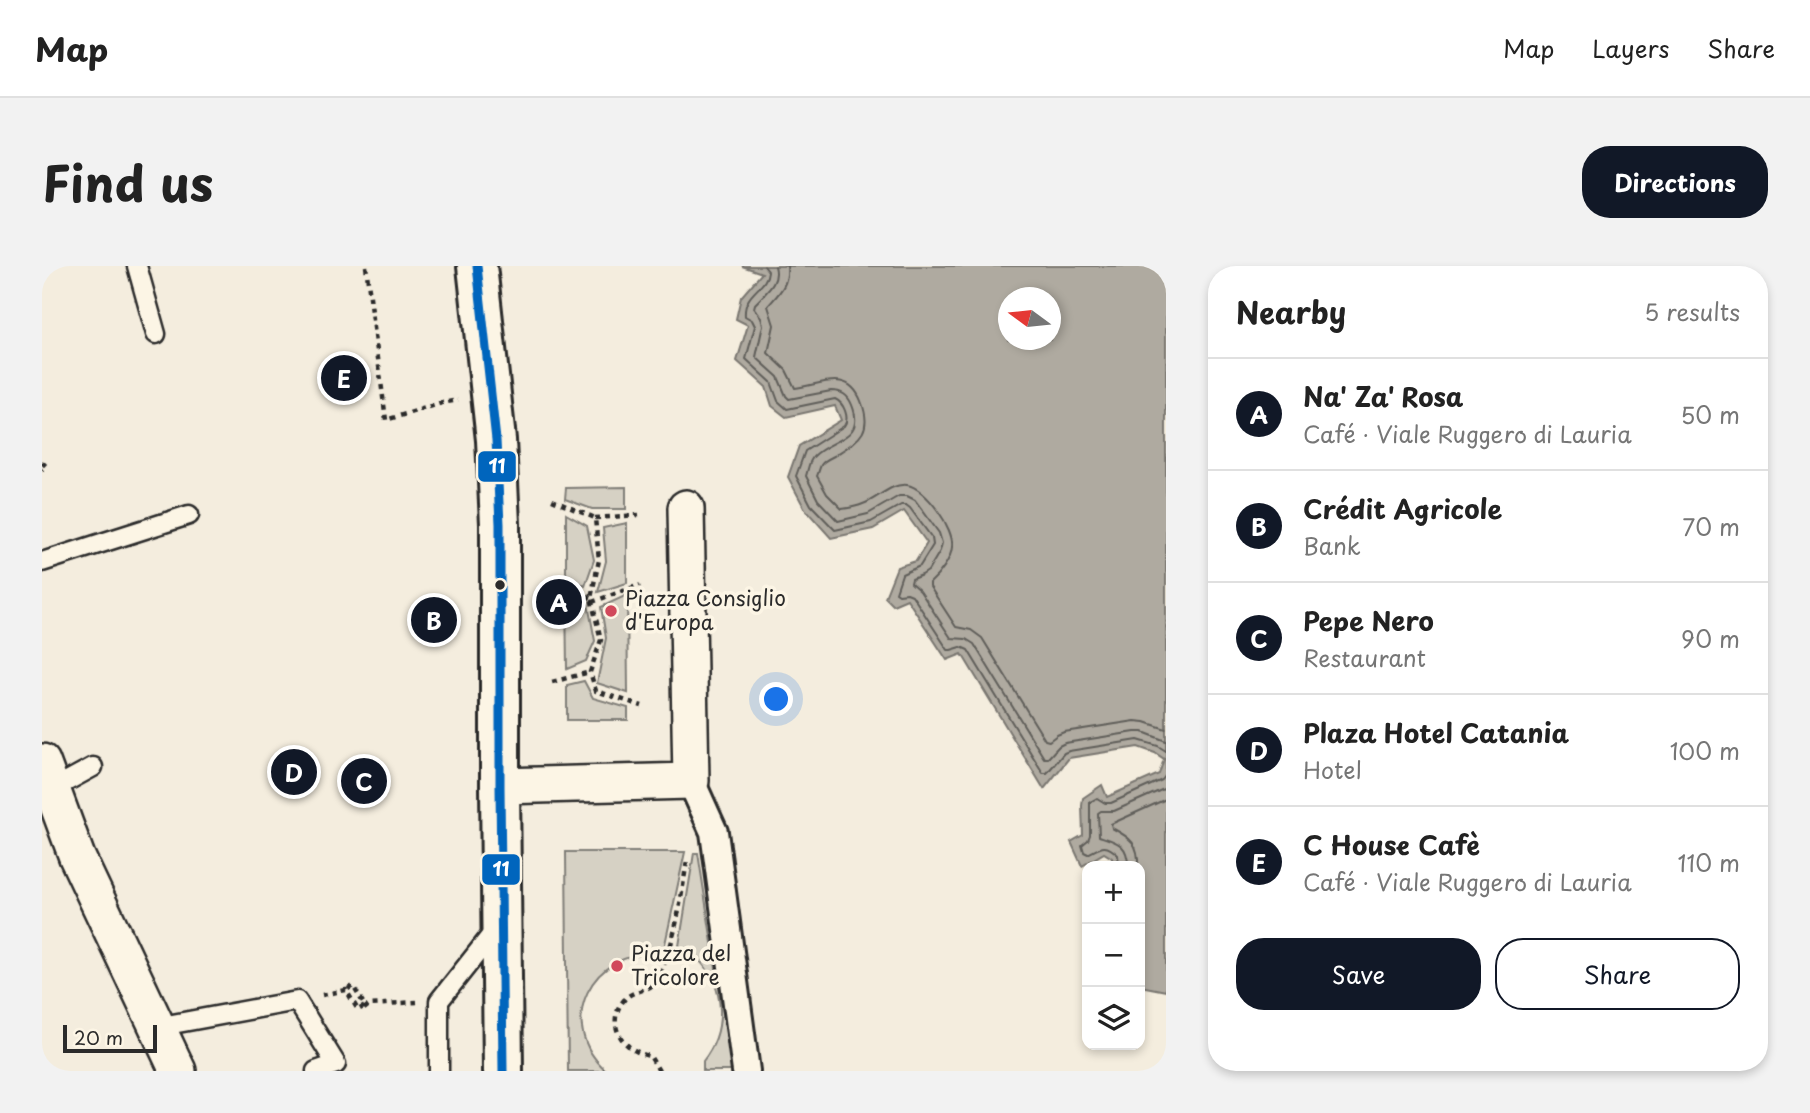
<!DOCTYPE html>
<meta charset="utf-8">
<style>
body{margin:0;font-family:"Playpen Sans",sans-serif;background:#f2f2f2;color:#222}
.controls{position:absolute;right:21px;bottom:21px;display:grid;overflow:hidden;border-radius:14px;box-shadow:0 4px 10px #0003}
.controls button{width:63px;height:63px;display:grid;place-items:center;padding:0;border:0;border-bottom:2px solid #e0e0e0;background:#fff;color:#222;font:35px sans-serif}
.compass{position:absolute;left:956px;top:21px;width:63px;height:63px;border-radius:50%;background:#fff;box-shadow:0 4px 10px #0003;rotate:285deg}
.scale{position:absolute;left:21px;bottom:18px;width:94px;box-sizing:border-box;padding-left:7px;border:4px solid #2b2b2b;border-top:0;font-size:19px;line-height:24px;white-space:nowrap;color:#2b2b2b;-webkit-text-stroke:5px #fcf5e5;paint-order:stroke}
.you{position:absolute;left:735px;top:434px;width:24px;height:24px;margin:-18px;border:5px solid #fff;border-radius:50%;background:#1a73e8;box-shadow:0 0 0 10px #1a73e833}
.badge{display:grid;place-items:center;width:46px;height:46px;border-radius:50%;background:#111827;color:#fff;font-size:23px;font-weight:700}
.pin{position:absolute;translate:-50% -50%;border:4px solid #fff;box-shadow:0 2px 7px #0006}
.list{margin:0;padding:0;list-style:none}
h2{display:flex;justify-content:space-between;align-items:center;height:91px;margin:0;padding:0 28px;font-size:30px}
h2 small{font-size:23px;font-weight:400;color:#767676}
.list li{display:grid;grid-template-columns:46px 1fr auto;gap:21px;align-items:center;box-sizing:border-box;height:112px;padding:0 28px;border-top:2px solid #e0e0e0}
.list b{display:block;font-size:26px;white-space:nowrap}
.list p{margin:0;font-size:23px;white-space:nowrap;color:#767676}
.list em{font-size:23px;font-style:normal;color:#767676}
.actions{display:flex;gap:14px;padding:21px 28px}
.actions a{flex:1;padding:16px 0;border:2px solid #111827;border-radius:28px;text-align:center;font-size:24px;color:#111827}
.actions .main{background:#111827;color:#fff}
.icon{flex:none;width:38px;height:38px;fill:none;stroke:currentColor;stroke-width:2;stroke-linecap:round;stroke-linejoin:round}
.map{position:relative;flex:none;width:1124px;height:805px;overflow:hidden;border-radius:28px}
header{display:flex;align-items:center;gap:42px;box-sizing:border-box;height:98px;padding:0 35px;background:#fff;border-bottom:2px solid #e0e0e0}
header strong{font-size:33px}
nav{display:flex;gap:38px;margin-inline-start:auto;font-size:24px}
.intro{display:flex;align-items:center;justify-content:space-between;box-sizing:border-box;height:168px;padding:0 42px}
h1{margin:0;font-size:49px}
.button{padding:18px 32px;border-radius:28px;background:#111827;color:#fff;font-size:24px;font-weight:700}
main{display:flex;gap:42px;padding:0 42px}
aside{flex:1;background:#fff;border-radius:28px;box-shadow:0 4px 10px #0003}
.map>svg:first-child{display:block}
.green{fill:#d6d1c4;stroke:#807e78;stroke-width:2}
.water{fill:#afaaa0;stroke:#7a7771;stroke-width:2;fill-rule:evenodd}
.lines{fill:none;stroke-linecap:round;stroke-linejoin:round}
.shore{stroke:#605e5a;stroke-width:2}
.service-casing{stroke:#2b2b2b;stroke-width:23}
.pedestrian-casing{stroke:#2b2b2b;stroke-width:32}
.minor-casing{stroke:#2b2b2b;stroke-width:40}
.primary-casing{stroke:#2b2b2b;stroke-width:44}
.path{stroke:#2b2b2b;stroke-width:4.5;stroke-dasharray:5 5;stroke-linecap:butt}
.service{stroke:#fcf5e5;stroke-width:18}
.pedestrian{stroke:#fcf5e5;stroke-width:26}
.minor{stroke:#fcf5e5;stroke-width:35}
.primary{stroke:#fcf5e5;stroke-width:38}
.bus-1-casing{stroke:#fcf5e5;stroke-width:14}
.bus-1{stroke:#0065bd;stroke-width:9}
.bus-dot{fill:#2b2b2b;stroke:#fcf5e5;stroke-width:2.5}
.poi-dot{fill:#d1495b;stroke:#fcf5e5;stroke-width:2.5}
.labels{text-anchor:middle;stroke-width:7;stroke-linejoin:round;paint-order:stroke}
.poi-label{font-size:21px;fill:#2b2b2b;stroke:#fcf5e5;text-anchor:start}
.line-badge{stroke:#fcf5e5;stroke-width:2.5}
.badge-label{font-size:19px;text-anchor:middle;font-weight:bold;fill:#fff}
</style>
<header>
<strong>Map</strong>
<nav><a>Map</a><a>Layers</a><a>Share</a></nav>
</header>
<div class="intro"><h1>Find us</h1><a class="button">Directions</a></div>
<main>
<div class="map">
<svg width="1124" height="805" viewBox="0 0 1124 805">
<rect width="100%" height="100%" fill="#f4edde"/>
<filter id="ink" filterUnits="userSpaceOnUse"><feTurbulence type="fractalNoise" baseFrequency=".0143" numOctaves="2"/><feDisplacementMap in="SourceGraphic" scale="14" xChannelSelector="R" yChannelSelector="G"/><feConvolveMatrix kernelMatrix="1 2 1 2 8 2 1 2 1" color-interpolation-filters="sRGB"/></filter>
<g filter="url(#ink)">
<g class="green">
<path d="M584,221V243H550L523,233L524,222Z"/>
<path d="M524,248L545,260L552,294L543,320L524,310Z"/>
<path d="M585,257V317L556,326L564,295L561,262Z"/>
<path d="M524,326L546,338L553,375L544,395L525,403Z"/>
<path d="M585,329L586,427L555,417L564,372L559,341Z"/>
<path d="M542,415L551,432L586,442V454H525V419Z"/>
<path d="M524,586H643L623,678L619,689C549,680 511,759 565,805H526Z"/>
<path d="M652,587H656L690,805H661V795C685,765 684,721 656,693C650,687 643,684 637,680Z"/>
</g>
<path class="water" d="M700,0H1124V725L1098,720V600H1070V592L1062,587L1040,600L1029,576L1041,569L1040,540L1041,532L1060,519L1065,531L1117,508L1122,493L1113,487L1096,481L1027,492L1002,523L920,388L905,394L865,333L851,339L843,331L855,301L874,295L885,277L862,245L831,263L789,272L763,243L746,211L757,180L799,154L793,140L744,151L730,140L724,121L695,95L706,59L694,53L699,31L720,7ZM966,32H1008V74H966Z"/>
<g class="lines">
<g class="shore">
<path d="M722,0L726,5C725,23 701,26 703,50L710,54L713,60L704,93L729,116L736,135L745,143L793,133C802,137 808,152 802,160L763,185L754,210L769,239L793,264L829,256L859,239H864L868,242L890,272L891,279L878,300L860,308L854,326L857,328L865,327L870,329L906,384H909L919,381L926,384L1001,507H1005L1022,487L1027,485L1096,474L1116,480L1124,485"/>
<path d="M733,0C738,17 724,26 713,38L712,42L719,51L721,59L714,91L736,111L744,130L747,133L789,125C800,125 806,129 810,139C824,174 790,172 772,190C767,194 766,204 764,210L776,234L796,255L826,248L857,230H865L873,234L897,267L900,277L898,285L886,305L880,309L870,313L869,317L878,325L909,372L924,373L932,378L1002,492H1006L1017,480L1023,477L1093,466H1101L1124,475"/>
<path d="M745,0C747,19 737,27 726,40L732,59L726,87L744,104L753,122C779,119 806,102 819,135C832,167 816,174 792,190C788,192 781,195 779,199C778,201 776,208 775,210L785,228L800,243C807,242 814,241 821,238C836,233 848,217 865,219C883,221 913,263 910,281C909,294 897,309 888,317V321L914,361L929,364L940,372L1003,474L1007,475L1015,469L1022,466L1093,455L1103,456L1124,463"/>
<path d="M1077,600L1076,589C1063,576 1059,581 1046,588L1042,586L1040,579L1046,574L1048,569V536L1055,532L1063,537H1069L1120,514L1124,509"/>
<path d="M1086,600C1086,578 1075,576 1057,570L1056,547L1059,545H1072L1124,522"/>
<path d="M1096,600C1097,578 1089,572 1070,562L1069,558L1124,533"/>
</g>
<g class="service-casing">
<g id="service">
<path d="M95,0L114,68"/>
<path d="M0,296L147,249"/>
<path d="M9,524L51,501"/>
<path d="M114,761L255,735L294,798L274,805"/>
<path d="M397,805V735L454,663"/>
</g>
</g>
<g class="pedestrian-casing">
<path id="pedestrian" d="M649,515L672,566L704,805"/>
</g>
<g class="minor-casing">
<g id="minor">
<path d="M0,496L35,591L136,805"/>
<path d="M458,520L649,515L644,242"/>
</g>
</g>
<g class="primary-casing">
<path id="primary" d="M435,0L454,174L458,258V520L461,805"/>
</g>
<g class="path">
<path d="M324,0L344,154L400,137L416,134"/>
<path d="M0,196L4,200L0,204"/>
<path d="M510,234L553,252L557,294L549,332L559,374L548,406L554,425L600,440"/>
<path d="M553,252L597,249"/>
<path d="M510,311L549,332"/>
<path d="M550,336L598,319"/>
<path d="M510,416L548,406"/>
<path d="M280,729L304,724L316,744L323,740L311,720L306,723"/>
<path d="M322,743L327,739L375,736"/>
<path d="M562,805L563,804"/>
<path d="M617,805L608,790C581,785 562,758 582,734C591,723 607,726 614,716C617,712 619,706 621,701C635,667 639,631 645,595"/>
</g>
<use href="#service" class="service"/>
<use href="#pedestrian" class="pedestrian"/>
<use href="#minor" class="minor"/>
<use href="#primary" class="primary"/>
<g class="bus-1-casing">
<path id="bus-1" d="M435,0L454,174L458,258V520L461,805"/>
</g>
<use href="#bus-1" class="bus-1"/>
</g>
</g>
<circle class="bus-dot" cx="458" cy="319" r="6"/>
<g class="poi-dot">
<circle cx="569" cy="345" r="7"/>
<circle cx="575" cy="700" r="7"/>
</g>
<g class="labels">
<g class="poi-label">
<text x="583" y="340">Piazza Consiglio<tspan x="583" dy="24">d'Europa</tspan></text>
<text x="589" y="695">Piazza del<tspan x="589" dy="24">Tricolore</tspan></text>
</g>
</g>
<g class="line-badge">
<rect x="435" y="184" width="40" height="33" rx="7" fill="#0065bd"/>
<rect x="439" y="587" width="40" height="33" rx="7" fill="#0065bd"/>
</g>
<g class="badge-label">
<text x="455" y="207">11</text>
<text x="459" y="610">11</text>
</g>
</svg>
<div class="controls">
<button>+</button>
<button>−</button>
<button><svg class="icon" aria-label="layers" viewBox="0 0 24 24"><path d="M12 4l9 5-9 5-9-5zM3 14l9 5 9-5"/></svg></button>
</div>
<svg class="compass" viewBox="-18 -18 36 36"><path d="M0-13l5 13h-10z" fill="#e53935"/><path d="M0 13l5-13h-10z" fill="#767676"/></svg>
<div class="scale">20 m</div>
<div class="you"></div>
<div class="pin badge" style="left:517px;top:336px">A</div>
<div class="pin badge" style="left:392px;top:354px">B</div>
<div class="pin badge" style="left:322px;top:515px">C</div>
<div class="pin badge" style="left:252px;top:506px">D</div>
<div class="pin badge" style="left:302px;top:112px">E</div>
</div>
<aside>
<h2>Nearby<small>5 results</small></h2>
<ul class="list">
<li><span class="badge">A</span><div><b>Na' Za' Rosa</b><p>Café · Viale Ruggero di Lauria</p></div><em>50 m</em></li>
<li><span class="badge">B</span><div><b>Crédit Agricole</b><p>Bank</p></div><em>70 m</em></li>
<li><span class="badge">C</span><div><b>Pepe Nero</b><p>Restaurant</p></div><em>90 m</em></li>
<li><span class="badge">D</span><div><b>Plaza Hotel Catania</b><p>Hotel</p></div><em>100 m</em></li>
<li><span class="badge">E</span><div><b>C House Cafè</b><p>Café · Viale Ruggero di Lauria</p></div><em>110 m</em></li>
</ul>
<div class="actions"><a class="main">Save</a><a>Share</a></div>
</aside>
</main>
